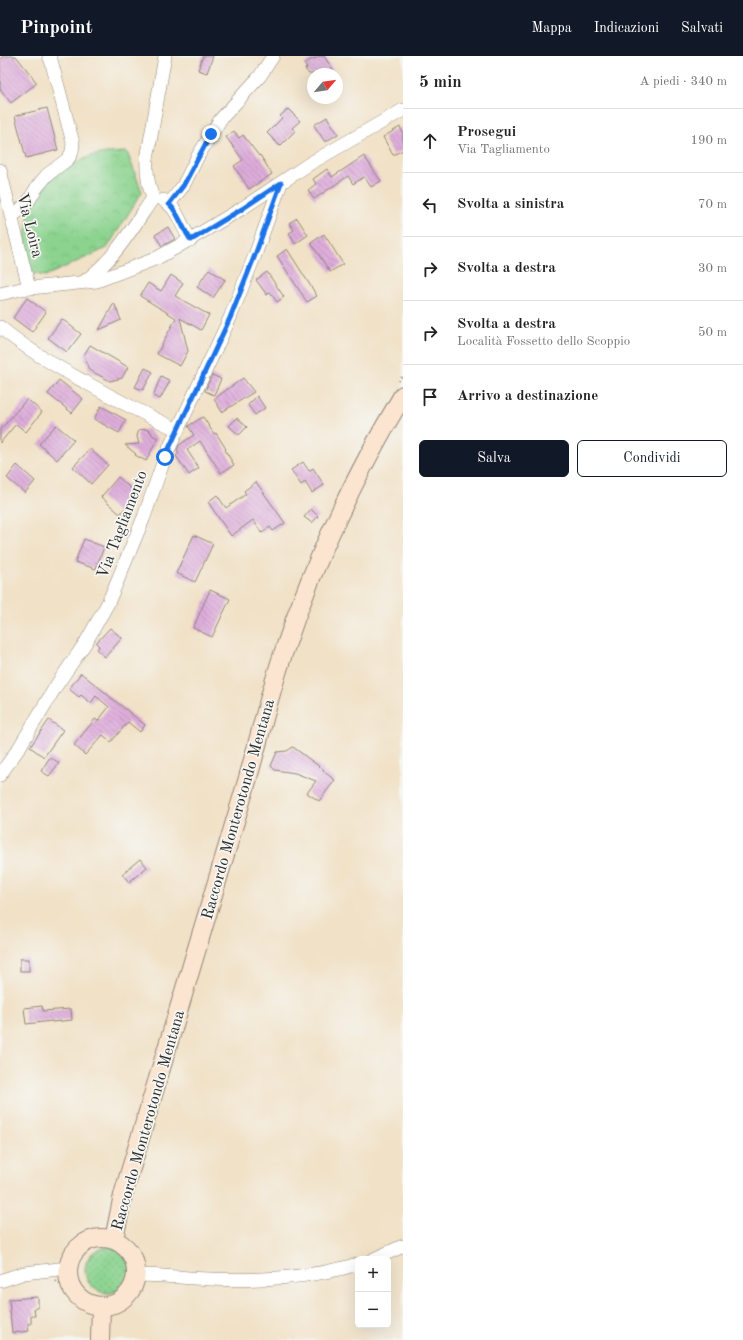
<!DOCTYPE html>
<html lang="it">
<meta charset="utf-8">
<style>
body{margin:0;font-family:"Old Standard TT",serif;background:#f2f2f2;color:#222}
.controls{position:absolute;right:12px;bottom:12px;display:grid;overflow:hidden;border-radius:6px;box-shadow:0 4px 16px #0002}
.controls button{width:36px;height:36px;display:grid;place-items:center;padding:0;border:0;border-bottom:1px solid #e0e0e0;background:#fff;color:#222;font:20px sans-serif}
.compass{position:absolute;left:307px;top:12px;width:36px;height:36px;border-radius:50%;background:#fff;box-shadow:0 4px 16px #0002;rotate:61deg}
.stop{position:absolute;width:12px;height:12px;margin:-9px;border:3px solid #1a73e8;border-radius:50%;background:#fff}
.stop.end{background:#1a73e8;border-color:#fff;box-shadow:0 1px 4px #0008}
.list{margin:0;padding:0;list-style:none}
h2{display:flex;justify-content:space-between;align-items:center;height:52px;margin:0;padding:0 16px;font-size:17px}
h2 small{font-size:13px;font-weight:400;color:#767676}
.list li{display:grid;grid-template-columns:26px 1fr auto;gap:12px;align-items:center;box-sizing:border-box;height:64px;padding:0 16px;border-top:1px solid #e0e0e0}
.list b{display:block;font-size:15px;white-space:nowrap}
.list p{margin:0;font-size:13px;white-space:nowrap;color:#767676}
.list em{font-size:13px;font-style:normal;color:#767676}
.actions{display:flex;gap:8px;padding:12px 16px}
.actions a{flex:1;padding:9px 0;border:1px solid #111827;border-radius:6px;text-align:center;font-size:14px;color:#111827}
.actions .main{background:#111827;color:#fff}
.icon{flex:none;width:22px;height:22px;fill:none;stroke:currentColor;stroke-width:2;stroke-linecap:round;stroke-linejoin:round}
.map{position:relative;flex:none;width:403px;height:1284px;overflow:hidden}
header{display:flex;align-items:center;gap:24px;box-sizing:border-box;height:56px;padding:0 20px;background:#111827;color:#fff}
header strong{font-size:19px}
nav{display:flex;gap:22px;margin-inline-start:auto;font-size:14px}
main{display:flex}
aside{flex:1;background:#fff}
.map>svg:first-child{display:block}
.grass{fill:url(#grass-dots);stroke:#5b7f5d}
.park{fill:url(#park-crowns);stroke:#5b7f5d}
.building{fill:url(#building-back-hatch)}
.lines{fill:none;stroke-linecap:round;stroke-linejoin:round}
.street-casing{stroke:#8e8678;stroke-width:14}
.secondary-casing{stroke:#8e8678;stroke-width:20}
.path{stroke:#8e8678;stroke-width:2;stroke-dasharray:1 3;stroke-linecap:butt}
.street{stroke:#fff;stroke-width:13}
.secondary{stroke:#fce5d0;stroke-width:18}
.route{stroke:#1a73e8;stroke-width:5}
.labels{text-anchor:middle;stroke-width:3.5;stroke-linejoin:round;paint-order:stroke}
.street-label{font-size:16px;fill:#2b2b2b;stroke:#f6f6f2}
</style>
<header>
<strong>Pinpoint</strong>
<nav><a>Mappa</a><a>Indicazioni</a><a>Salvati</a></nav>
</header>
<main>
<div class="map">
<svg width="403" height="1284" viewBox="0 0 403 1284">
<defs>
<pattern id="grass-dots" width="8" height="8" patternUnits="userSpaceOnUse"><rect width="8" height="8" fill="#8bd38f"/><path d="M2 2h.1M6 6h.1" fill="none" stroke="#78b57c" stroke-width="1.8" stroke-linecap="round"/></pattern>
<pattern id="park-crowns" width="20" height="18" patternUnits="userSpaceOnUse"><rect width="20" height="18" fill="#8bd38f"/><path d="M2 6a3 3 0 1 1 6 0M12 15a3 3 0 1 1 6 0" fill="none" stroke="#78b57c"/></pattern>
<pattern id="building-back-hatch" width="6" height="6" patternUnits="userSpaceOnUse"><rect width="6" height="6" fill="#deaddb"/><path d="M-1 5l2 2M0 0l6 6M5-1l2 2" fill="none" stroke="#b48db2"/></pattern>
</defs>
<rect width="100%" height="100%" fill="#f6f6f2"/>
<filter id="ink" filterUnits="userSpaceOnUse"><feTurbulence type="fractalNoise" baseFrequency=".025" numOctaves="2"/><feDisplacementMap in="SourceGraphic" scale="8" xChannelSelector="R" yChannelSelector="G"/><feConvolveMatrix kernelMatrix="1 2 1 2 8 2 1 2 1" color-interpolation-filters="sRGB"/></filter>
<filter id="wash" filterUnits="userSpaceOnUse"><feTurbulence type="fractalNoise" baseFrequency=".012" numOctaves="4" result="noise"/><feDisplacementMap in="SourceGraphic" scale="16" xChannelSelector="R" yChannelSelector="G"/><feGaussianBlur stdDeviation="0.9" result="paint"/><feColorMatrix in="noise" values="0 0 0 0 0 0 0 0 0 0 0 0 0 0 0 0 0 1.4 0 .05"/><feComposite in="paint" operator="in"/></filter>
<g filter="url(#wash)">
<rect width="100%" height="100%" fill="#f1e1c6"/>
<circle class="grass" cx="108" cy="1214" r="23"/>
<path class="park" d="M127,96L142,136L107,192L45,220L30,217L25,178L31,148L56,116L91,100L106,97Z"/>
<g id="blocks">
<g class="building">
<path d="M4,0H16L37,27L11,47L0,33V3Z"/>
<path d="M203,0H213L207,17L198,14Z"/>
<path d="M320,0H324L333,14L329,18H309L305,13L307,12L304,8L314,2V3Z"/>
<path d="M47,52L58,94L26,102L15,60Z"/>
<path d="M288,53L300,65L292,72L295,75L280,90L267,77L282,62L280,60Z"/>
<path d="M327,61L338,78L325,86L314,69Z"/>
<path d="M400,71L403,77V94L393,99L383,81Z"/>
<path d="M234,75L239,82L243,79L259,100L260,99L272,118L249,133L234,110L243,104L226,81Z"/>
<path d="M364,100L381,125L371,131L364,121L353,128L348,120L314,143L308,134L316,128L313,123L327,113L332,121Z"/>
<path d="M297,162L308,179L295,188L289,177L294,174L289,167Z"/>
<path d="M168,171L175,183L162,190L155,179Z"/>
<path d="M324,178L343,208L330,216L311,187Z"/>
<path d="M287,193L317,240L307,246L277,200Z"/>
<path d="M209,213L225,224L213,242L197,231Z"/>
<path d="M267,216L284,241L277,246L270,236L267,239L256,224Z"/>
<path d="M171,219L183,227L175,240L209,259L201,274L180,262L188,295L180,310L157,298L176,262L140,240L148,227L161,235Z"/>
<path d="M27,242L46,256L32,276L13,262Z"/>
<path d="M114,247L121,264L99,274Z"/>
<path d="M62,263L81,278L67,296L48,282Z"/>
<path d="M90,289L128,311L122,322L110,325L89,314L84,299Z"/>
<path d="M145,312L153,316L143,334L135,331Z"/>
<path d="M212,319L221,323L214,339L205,335Z"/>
<path d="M161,320L170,325L160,343L153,340Z"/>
<path d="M243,322L254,336L222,356L214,343Z"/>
<path d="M59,324L83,343L72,357L48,338Z"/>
<path d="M257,340L265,352L255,359L248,349Z"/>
<path d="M27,343L42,356L26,376L16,368L0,387V374Z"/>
<path d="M101,350L126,364L119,377L94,363Z"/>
<path d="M203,361L214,378L216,377L226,393L225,394L234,409L221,417L200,385L187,394L199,412L189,419L176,400L179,397L177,394L179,389L194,379L188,370Z"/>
<path d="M237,362L247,371L239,379L229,370Z"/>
<path d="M56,369L74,384L57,404L39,388Z"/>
<path d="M146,373L151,376L152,379L158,382L146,405L135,399L136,398L125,389L139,388L137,380L139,374Z"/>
<path d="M90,393L108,409L91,428L73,411Z"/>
<path d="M303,406L309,415L313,412L324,429L312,437L305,426L301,429L291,414Z"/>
<path d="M17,409L35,425L25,437L7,422Z"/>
<path d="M118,421L137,438L120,458L101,441Z"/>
<path d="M256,426L285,467L273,475L270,471L262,477L253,464L231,480L208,446L217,439L226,452L246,438L244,435Z"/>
<path d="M311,453L318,460L312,467L304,461Z"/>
<path d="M194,479L213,488L195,526L176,517Z"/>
<path d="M84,483L104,491L96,513L75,506Z"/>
<path d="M210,534L230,543L212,581L193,572Z"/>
<path d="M110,572L122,582L105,601L97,594L99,590L96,587Z"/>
<path d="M81,617L145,669L140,676L128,666L111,686L103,679L85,699L74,689L95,663L98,665L109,651L96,640L91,647L81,639L79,641L69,633Z"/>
<path d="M49,664L63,674L44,701L30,691Z"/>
<path d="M293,691L324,714L323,715L335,724L319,745L307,737L316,725L295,717L275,714L271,710L277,696L287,695Z"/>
<path d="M50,701L59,707L49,720L41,715Z"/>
<path d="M140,803L147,811L129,826L122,818Z"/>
<rect x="20" y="903" width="9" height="12"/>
<path d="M42,950L43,955L71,953L72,964L52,966V965L26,968L24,952Z"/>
<path d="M38,1241V1252H34L35,1260H31V1268H28L29,1275L12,1277L9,1243Z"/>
</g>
</g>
</g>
<g filter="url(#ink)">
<use href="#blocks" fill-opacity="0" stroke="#8e8678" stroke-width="1"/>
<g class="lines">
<g class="street-casing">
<g id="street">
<path d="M0,114L29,232"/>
<path d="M153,142C148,129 146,118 147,103L165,0"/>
<path d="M163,144C178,151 181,171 191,184"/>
<path d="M169,148L183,130L198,100L220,64L260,20L273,0"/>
<path d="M11,160L19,155L28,146L37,131L47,119L68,103L72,96L73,87L51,4L49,0"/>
<path d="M85,225C114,204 133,171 153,142"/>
<path d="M0,238L21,233L97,225L155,203L177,191L241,153L309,108L403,54"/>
<path d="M0,271C26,293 55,310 85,326C115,343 146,359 178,374"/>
<path d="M0,719L19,692L56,630L86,586L108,547L119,521L144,461L165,401L230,262L255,199L281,127"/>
<path d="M374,1203L403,1190"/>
<path d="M137,1219C161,1219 185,1222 210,1223C256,1225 313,1222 358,1208"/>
<path d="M0,1225L24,1217L68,1212"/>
</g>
</g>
<g class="secondary-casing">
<g id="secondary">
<circle cx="102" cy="1216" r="34"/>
<path d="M114,1183L123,1139C162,1006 202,874 242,742C257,694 267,645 283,598C313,507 354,421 403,339"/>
<path d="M100,1284L101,1250"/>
</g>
</g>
<g class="path">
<path d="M399,325L403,319"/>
<path d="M68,1201L78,1183L101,1176"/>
<path d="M56,1225L88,1252"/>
</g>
<use href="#street" class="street"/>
<use href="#secondary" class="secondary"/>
</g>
</g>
<g class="lines" filter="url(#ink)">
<path class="route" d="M165,401L230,262L255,199L281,127L242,153L191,184C182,172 179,157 169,148L183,130L211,78"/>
</g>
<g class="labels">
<g class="street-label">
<text transform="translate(31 169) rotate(76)" y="6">Via Loira</text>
<text transform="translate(121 468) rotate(-69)" y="6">Via Tagliamento</text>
<text transform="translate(237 753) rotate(-74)" y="6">Raccordo Monterotondo Mentana</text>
<text transform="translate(147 1064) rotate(-74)" y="6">Raccordo Monterotondo Mentana</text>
</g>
</g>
</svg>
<div class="controls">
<button>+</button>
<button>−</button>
</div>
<svg class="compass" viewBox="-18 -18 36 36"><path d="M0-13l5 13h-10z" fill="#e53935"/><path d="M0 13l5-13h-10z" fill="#767676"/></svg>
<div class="stop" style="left:165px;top:401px"></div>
<div class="stop end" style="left:211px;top:78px"></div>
</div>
<aside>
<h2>5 min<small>A piedi · 340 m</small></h2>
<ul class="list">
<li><svg class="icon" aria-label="ahead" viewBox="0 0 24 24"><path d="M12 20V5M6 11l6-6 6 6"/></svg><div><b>Prosegui</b><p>Via Tagliamento</p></div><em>190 m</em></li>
<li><svg class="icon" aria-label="left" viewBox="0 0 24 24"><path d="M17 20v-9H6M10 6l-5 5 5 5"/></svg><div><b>Svolta a sinistra</b></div><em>70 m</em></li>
<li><svg class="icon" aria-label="right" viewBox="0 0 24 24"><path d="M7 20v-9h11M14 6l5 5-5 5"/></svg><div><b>Svolta a destra</b></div><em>30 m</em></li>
<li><svg class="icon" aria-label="right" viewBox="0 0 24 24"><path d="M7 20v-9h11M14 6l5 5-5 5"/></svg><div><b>Svolta a destra</b><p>Località Fossetto dello Scoppio</p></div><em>50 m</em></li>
<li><svg class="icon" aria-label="arrive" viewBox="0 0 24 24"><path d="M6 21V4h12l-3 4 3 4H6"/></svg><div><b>Arrivo a destinazione</b></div></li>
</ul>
<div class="actions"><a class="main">Salva</a><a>Condividi</a></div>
</aside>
</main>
